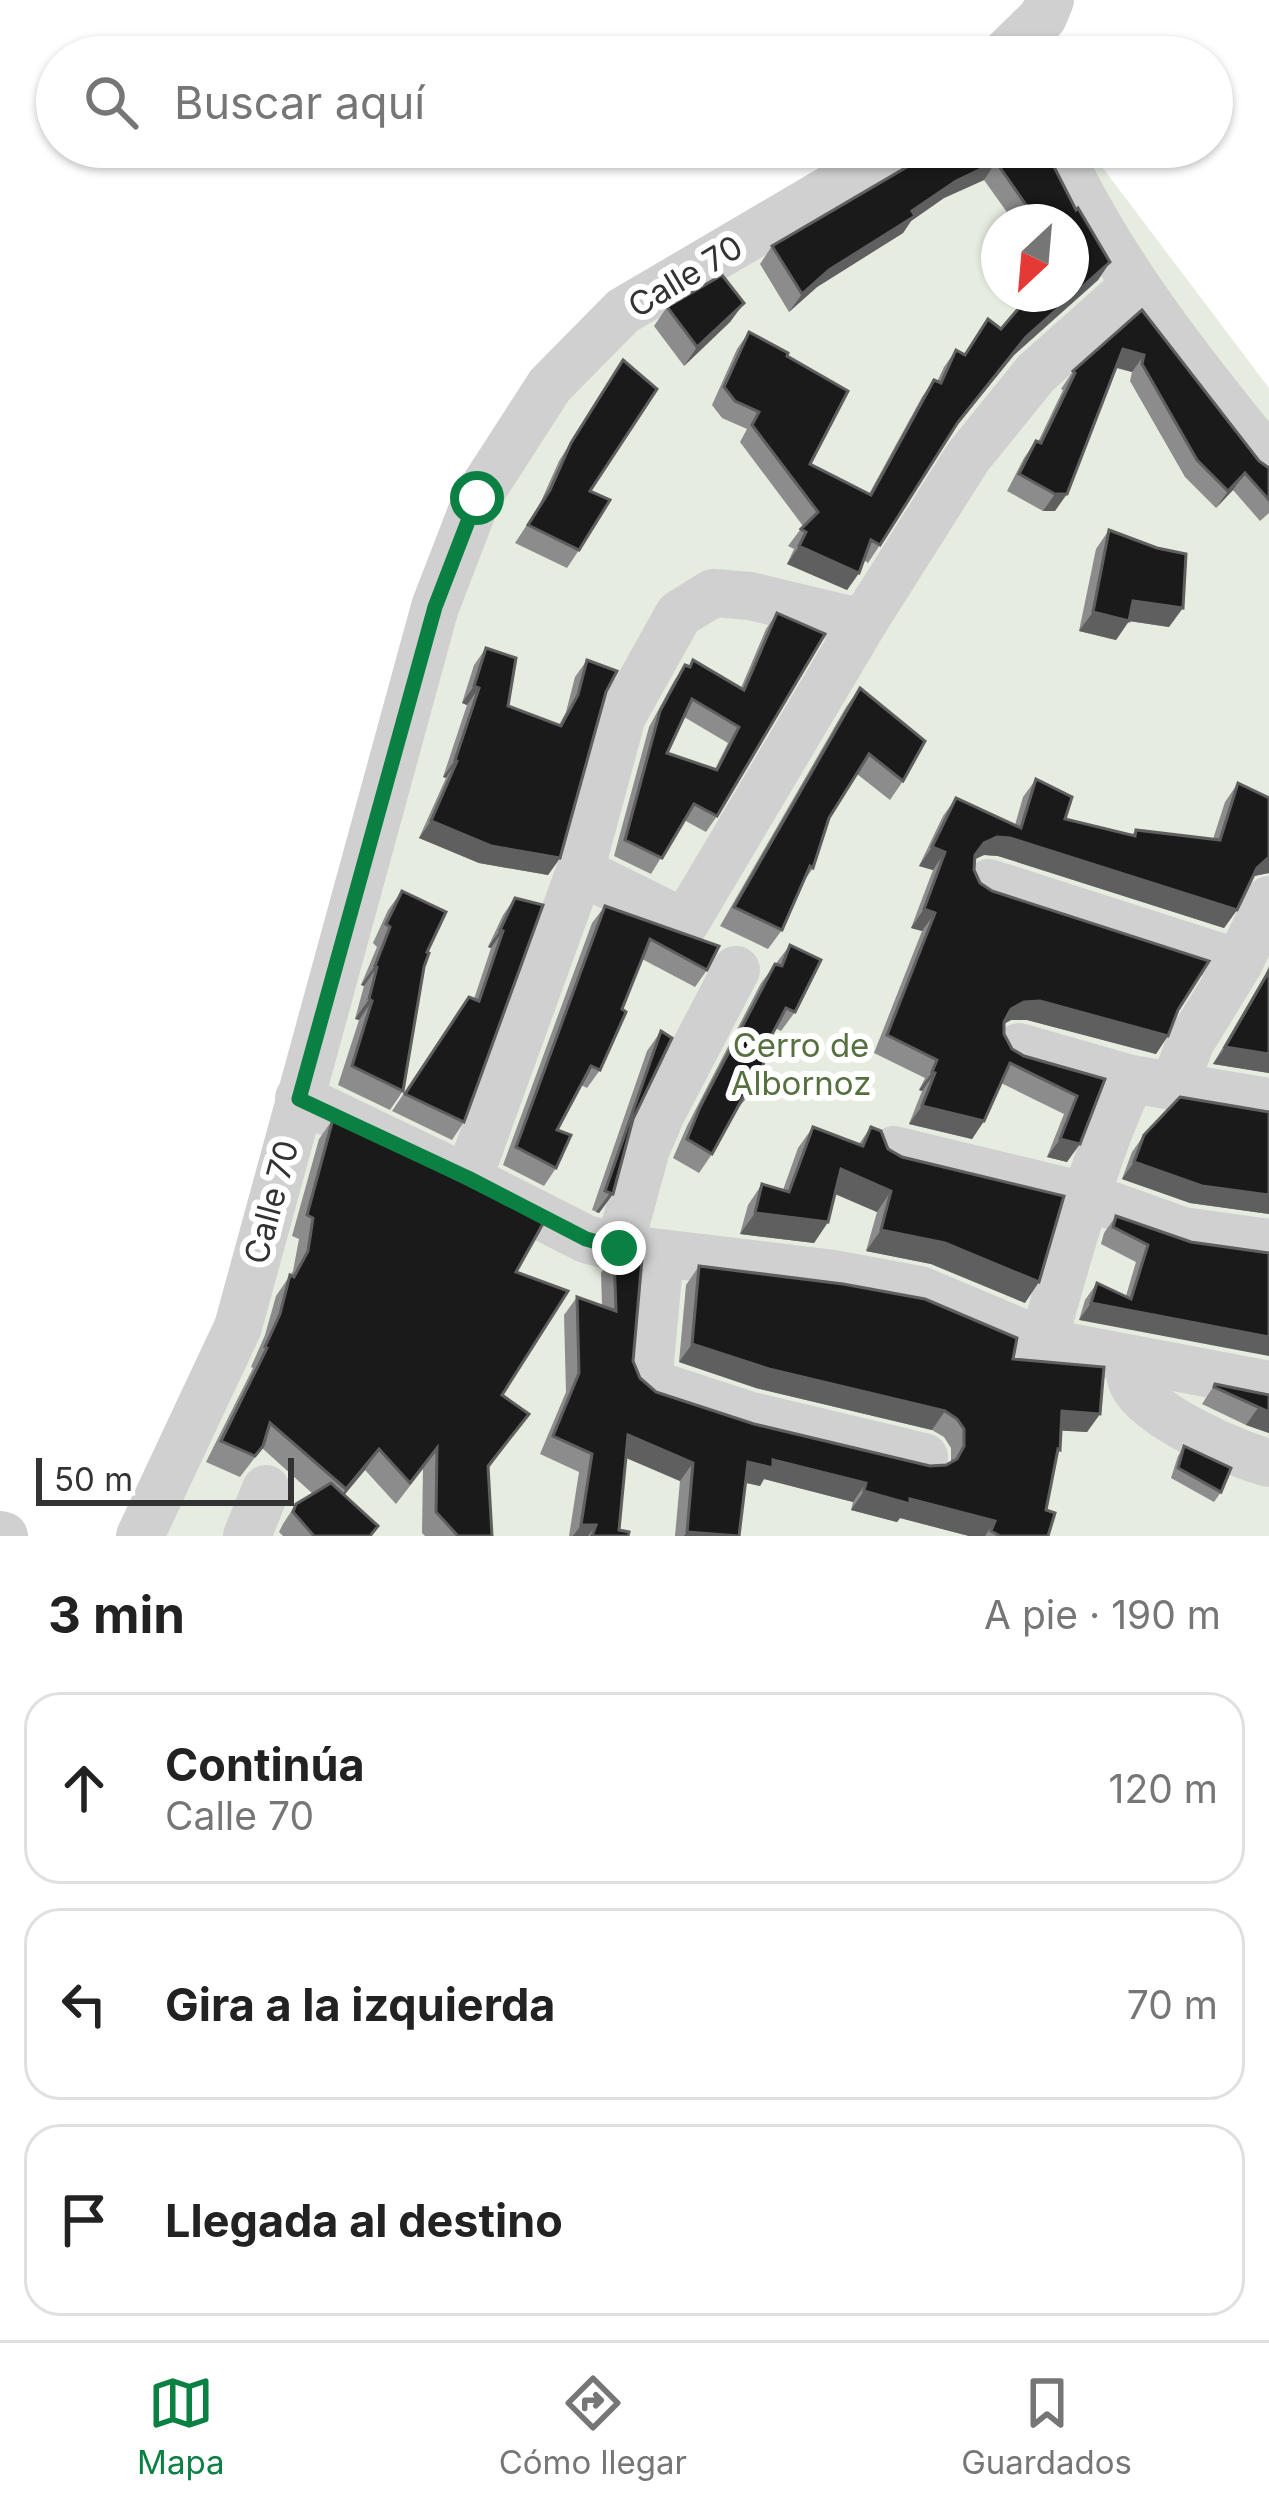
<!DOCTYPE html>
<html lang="es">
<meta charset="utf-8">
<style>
body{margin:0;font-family:Inter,sans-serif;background:#f6f6f6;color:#222}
.compass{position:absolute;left:981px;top:204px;width:108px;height:108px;border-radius:50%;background:#fff;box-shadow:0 3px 9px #0004;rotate:206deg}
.scale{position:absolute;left:36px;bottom:30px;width:258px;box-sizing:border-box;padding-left:12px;border:6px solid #333;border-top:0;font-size:33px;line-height:42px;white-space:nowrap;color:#333;-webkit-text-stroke:9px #fff;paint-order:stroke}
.stop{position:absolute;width:36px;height:36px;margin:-27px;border:9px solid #0b8043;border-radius:50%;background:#fff}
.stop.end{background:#0b8043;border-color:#fff;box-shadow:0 3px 12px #0008}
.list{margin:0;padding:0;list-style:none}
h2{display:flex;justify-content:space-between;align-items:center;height:156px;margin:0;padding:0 48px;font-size:51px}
h2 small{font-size:39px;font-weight:400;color:#767676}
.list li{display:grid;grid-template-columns:78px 1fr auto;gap:36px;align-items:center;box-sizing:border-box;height:192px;margin:0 24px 24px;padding:0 24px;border:3px solid #e0e0e0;border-radius:36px}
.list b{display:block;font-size:45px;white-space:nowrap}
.list p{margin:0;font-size:39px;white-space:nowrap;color:#767676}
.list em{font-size:39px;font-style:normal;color:#767676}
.icon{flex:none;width:66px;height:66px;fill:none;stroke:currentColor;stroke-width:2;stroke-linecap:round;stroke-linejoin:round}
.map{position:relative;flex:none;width:1269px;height:1536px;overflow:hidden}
.search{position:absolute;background:#fff;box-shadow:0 3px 9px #0004;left:36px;right:36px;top:36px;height:132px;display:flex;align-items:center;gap:30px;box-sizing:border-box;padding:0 42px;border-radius:66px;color:#767676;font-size:45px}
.sheet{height:804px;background:#fff}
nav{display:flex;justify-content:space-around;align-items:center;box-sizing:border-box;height:168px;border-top:3px solid #e0e0e0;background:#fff;font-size:33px;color:#767676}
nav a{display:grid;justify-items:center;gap:6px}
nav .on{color:#0b8043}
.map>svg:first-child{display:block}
.green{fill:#e6ecdf;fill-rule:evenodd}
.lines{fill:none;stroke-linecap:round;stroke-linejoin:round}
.minor{stroke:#d0d0d0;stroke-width:48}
.wall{fill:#8c8c8c;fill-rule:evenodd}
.shaded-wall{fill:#5f5f5f}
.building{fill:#1a1a1a;stroke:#5f5f5f;stroke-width:3;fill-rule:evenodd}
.route{stroke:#0b8043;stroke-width:15}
.labels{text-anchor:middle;stroke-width:12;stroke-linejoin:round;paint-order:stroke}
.street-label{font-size:33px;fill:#333;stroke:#fff}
.park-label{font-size:33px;fill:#56703f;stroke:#fff}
</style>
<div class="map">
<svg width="1269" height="1536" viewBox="0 0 1269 1536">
<rect width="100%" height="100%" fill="#fff"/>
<path class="green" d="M916,147H1087L1269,388V1536H148L486,503L632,315ZM999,222H1071V294H999Z"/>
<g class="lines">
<g class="minor">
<path d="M1002,57L1043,17L1050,0"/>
<path d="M1057,147C1109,261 1190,363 1269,460"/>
<path d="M580,871L685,923L863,623L968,457L1036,373L1135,285"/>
<path d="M989,883L1239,963"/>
<path d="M1019,1047L1131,1079L1269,1102"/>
<path d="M1174,1087L1190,1043L1239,963L1269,900"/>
<path d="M299,1098L468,1179L586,1239L619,1248L834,1274L920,1290L1043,1342L1269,1385"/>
<path d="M894,1150L1085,1196L1183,1231L1269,1243"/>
<path d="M468,1179L580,871L622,716L679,614L713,593L750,596L863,623"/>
<path d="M619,1248L646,1149L661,1114L736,970"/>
<path d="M660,1253L649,1373V1379L653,1384L748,1415L924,1457"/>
<path d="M1043,1342C1069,1253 1092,1163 1131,1079"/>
<path d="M1132,1359C1131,1365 1130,1373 1131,1379C1139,1413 1237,1455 1269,1463"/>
<path d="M0,1535L4,1536"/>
<path d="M140,1536L238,1327L435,607L477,498L550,385L623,311L902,147"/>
<path d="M247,1536L266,1489"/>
</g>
</g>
<g class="wall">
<path d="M1044,147L1076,210L1110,262L1098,280L1014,355L951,433L880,545L868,563L864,560L859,573L847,590L787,564L794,549L788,546L803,526L740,442L747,429L722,418L712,405L737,349L749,332L787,356L810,464L869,494L922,397L934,380L937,382L944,367L956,350L964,355L1001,329L1071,294V222H1014L984,180L944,198L911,221L903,233L817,287L789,312L760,264L772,246L929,154Z"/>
<path d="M744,303L730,322L684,366L654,326L667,307Z"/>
<path d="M1142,310L1259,461L1269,468V513L1260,521L1233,490L1216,508L1185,477L1130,381L1132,372L1116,368L1055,511H1043L1007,491L1024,458L1036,441L1038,442L1063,390L1061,389L1073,371Z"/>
<path d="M623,360L590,491L579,550L567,568L515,543L538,508L559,461Z"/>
<path d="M1109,530L1169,627L1129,621L1116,640L1079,631L1096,549Z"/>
<path d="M777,613L717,816L706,832L684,820L651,874L614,856L649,727L674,681L685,665L689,666L693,660L741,688L766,629ZM684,717L728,743L715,769L667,753Z"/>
<path d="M486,648L508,706L559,725L566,712L575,677L587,660L606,692L560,858L548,875L479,863L419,838L446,778L443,777L467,705L462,703L474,665Z"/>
<path d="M860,688L903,781L890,800L857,774L829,818L813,868L804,881L782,930L768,949L720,926L846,707Z"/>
<path d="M1036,779L1065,819L1132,835L1136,830L1213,839L1225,802L1238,783L1269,798V873L1254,876L1237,910L1224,928L998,856L984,855L975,859L974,870L980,883L1178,1010L1156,1054L1027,1020H1011L1004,1024V1034L1012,1049L1024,1056L1105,1079L1067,1162L1047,1157L1064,1114L1001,1083L984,1121L972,1139L909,1124L922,1091L919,1090L925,1078L874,1053L922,931L911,928L933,870L919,866L943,816L956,798L1015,825L1023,797Z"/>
<path d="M402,891L427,952L403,1091L390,1110L338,1085L359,1020L355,1019L364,986L361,985L377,947L373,943L388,910Z"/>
<path d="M515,898L464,1122L452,1140L392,1111L469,997L474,999L491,948L488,947L503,915Z"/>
<path d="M605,906L707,970L695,987L642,959L600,1070L587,1088L581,1085L557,1130L556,1168L544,1186L503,1165L592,923Z"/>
<path d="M790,945L795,1012L781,1031L775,1028L761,1055L749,1095L734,1113L712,1154L699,1173L673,1158L687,1126L761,983Z"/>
<path d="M1269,966V1073L1213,1064L1265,975Z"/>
<path d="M661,1031L633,1119L613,1194L599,1213L592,1210L647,1051Z"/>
<path d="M1269,1112V1214L1190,1203L1122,1179L1132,1152L1144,1135Z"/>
<path d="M333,1119L516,1272L502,1395L514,1434L489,1468L492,1536H425L422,1533L423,1469L396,1504L365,1470L344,1495L370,1536H283L279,1532L283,1524L296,1504L313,1494L262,1448L240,1477L206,1462L253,1368L251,1367L265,1335L276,1296L293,1271L299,1239L292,1236L319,1139Z"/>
<path d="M813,1127L859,1144L871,1127L1025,1303L931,1264L866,1251L877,1212L835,1194L828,1222L814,1243L740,1234L748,1205L762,1184L783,1190L798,1148Z"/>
<path d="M1116,1216L1191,1242L1269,1253L1079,1320L1085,1300L1097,1283L1126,1296L1136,1262L1101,1244L1104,1233Z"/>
<path d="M614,1254L633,1361L640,1378L656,1392L754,1424L930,1466L946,1465L951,1462V1448L944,1437L932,1430L756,1388L679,1362L686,1285L699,1266L1013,1359L1100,1414L1087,1432L1061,1430L1060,1450L1057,1455L1046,1510L1048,1536H969L900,1518L897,1522L851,1510L853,1502L764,1479L760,1486L745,1483L739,1536H675L680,1481L626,1458L619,1530L628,1536H569L579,1472L540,1454L566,1392L564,1315L577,1297L602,1306L601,1273Z"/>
<path d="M1215,1384L1269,1395V1433L1246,1425L1202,1404Z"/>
<path d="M1184,1446L1221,1492L1214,1502L1171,1478L1178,1456Z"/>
</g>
<g class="shaded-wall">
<path d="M996,162L984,180L944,198L911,221L903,233L817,287L789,312L802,294L829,270L956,181Z"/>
<path d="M1110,262L1098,280L1014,355L946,439L1026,337Z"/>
<path d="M744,303L730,322L684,366L697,347Z"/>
<path d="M1123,349L1144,355L1132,372L1111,366Z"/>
<path d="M1245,473L1233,490L1216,508L1228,491Z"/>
<path d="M1055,494H1067L1055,511H1043Z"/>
<path d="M799,546L859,573L847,590L787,564Z"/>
<path d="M1133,601L1183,608L1169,627L1129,621L1116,640L1079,631L1093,612Z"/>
<path d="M474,686L479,688L467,705L462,703Z"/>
<path d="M455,760L457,761L446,778L443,777Z"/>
<path d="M431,821L560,858L548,875L479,863L419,838Z"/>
<path d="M997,837L1010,838L1237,910L1224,928L998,856L984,855L971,861L984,843Z"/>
<path d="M932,847L945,852L933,870L919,866Z"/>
<path d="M1269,857V873L1254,876L1257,868Z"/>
<path d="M924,909L935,913L922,931L911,928Z"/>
<path d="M500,930L503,931L491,948L488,947Z"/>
<path d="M375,966L377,967L364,986L361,985Z"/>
<path d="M369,999L372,1001L359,1020L355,1019Z"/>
<path d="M1040,1001L1168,1036L1156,1054L1027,1020H1011L998,1027L1011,1009L1024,1002Z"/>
<path d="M1225,1047L1269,1054V1073L1213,1064Z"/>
<path d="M932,1072L935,1073L922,1091L919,1090Z"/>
<path d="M922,1106L984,1121L972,1139L909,1124Z"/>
<path d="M1060,1139L1080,1144L1067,1162L1047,1157Z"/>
<path d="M1134,1162L1269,1195V1214L1190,1203L1122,1179Z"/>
<path d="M841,1169L891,1191L877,1212L826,1190Z"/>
<path d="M610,1193L613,1194L599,1213L596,1212Z"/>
<path d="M755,1213L828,1222L814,1243L740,1234Z"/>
<path d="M881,1230L945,1243L1039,1282L1025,1303L931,1264L866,1251Z"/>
<path d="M1091,1303L1269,1337V1356L1079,1320Z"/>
<path d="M692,1344L945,1411L932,1430L756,1388L679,1362Z"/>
<path d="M1258,1408L1269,1412V1433L1246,1425Z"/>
<path d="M1062,1411L1100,1414L1087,1432L1049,1430Z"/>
<path d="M628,1435L693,1463L680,1481L615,1453Z"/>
<path d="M379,1449L365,1470L332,1510L346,1489Z"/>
<path d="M773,1460L866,1483L853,1502L764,1479L760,1486L735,1480L748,1462Z"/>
<path d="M864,1491L910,1499L995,1521L985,1536H969L900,1518L897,1522L851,1510Z"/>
<path d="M581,1525H596L588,1536H573Z"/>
<path d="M687,1532L721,1536H684Z"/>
</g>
<g class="building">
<path d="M937,147H1044L1076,210L1078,208L1110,262L1026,337L958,422L880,545L871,540L859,573L799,546L806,532L801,529L818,512L752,425L759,412L735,401L724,387L749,332L788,353L787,356L848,391L810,464L871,495L934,380L941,383L956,350L965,355L988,319L1001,329L1031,294H1071V222H1038L996,162L956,181L912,211L915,216L829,270L802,294L772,246L929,154Z"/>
<path d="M722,275L744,303L697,347L667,307Z"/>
<path d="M1142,310L1259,461L1269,468V500L1245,473L1228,491L1197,460L1142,364L1144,355L1123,349L1067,494H1055L1019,474L1036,441L1041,443L1075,373L1073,371Z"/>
<path d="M623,360L657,389L590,491L610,500L579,550L528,525L550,490L571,443Z"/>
<path d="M1109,530L1157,548L1186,554L1183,608L1133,601L1129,621L1093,612Z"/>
<path d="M777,613L825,634L717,816L694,804L662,858L625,840L660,711L685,665L690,667L693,660L744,690ZM692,699L739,727L717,770L667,753Z"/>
<path d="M486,648L516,658L508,706L561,726L578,695L587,660L617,671L606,692L560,858L491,846L431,821L457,761L455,760L479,688L474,686Z"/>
<path d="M860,688L925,741L903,781L869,754L829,818L813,868L810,866L782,930L734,907Z"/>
<path d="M1036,779L1072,797L1065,819L1135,836L1136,830L1220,840L1238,783L1269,798V857L1257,868L1237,910L1010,838L997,837L984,843L975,855L974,870L980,883L992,891L1209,961L1178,1010L1168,1036L1040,1001L1024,1002L1011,1009L1004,1022V1034L1012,1049L1024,1056L1105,1079L1080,1144L1060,1139L1077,1096L1010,1063L984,1121L922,1106L935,1073L932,1072L937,1060L887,1035L935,913L924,909L945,852L932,847L956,798L1021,828Z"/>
<path d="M402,891L446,912L427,952L429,953L424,967L403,1091L352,1066L372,1001L369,999L377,967L375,966L390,927L386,924Z"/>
<path d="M515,898L543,905L464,1122L405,1094L469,997L479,1001L503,931L500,930Z"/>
<path d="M605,906L719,946L707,970L650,939L622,1009L626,1012L600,1070L591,1066L557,1130L571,1135L556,1168L516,1147Z"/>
<path d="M790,945L821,960L795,1012L786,1008L761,1055L766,1058L749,1095L746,1092L712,1154L687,1139L700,1107L775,964L782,966Z"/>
<path d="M1269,971V1054L1225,1047Z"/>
<path d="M661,1031L672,1038L633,1119L613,1194L610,1193L605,1191Z"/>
<path d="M1180,1097L1269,1112V1195L1202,1186L1134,1162L1144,1135Z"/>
<path d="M333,1119L544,1222L516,1272L568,1291L502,1395L529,1414L488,1466L492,1536H458L436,1512L437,1448L410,1483L379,1449L346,1489L270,1423L263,1446L255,1456L221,1441L267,1348L265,1347L280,1314L290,1275L294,1277L308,1251L313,1218L307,1215Z"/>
<path d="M813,1127L863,1146L871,1127L881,1131L888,1149L902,1157L1064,1196L1039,1282L945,1243L881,1230L891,1191L841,1169L828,1222L755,1213L762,1184L789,1192Z"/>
<path d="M1116,1216L1191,1242L1269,1253V1337L1091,1303L1097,1283L1131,1299L1148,1245L1113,1227Z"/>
<path d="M614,1254L642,1259L633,1361L640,1378L656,1392L754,1424L930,1466L946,1465L957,1459L964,1446V1429L957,1419L945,1411L769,1369L692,1344L699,1266L843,1284L925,1299L1017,1338L1013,1359L1104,1367L1100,1414L1062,1411L1060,1450L1058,1449L1046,1510L1055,1513L1048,1536H1000L991,1531L995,1521L910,1499V1504L864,1491L866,1483L773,1460V1468L748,1462L739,1536L687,1532L693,1463L628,1435L619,1530L629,1532L628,1536H592L596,1525H581L592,1454L553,1436L579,1373L577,1297L616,1311Z"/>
<path d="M1215,1384L1269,1395V1412L1214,1387Z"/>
<path d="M1184,1446L1231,1468L1221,1492L1178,1468Z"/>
<path d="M331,1483L378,1526L370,1536H314L293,1512L296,1504Z"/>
</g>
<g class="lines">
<path class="route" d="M477,498L435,607L299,1099L468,1178L586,1239L619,1248"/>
</g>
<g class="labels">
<g class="street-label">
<text transform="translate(685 276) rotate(-31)" y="12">Calle 70</text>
<text transform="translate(271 1202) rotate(-75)" y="12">Calle 70</text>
</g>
<g class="park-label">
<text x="801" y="1057">Cerro de<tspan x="801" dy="38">Albornoz</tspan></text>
</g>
</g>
</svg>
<svg class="compass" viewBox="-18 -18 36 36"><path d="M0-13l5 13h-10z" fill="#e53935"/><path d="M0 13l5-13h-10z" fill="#767676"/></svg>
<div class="scale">50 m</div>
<div class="stop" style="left:477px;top:498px"></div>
<div class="stop end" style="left:619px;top:1248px"></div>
<div class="search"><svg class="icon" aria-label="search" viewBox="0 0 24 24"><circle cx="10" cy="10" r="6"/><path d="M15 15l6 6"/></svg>Buscar aquí</div>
</div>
<section class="sheet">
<h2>3 min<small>A pie · 190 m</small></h2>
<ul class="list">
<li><svg class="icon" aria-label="ahead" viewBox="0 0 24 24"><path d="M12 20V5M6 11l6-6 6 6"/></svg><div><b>Continúa</b><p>Calle 70</p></div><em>120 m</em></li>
<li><svg class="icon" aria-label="left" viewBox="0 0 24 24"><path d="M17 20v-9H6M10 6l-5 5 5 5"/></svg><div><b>Gira a la izquierda</b></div><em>70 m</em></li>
<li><svg class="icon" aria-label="arrive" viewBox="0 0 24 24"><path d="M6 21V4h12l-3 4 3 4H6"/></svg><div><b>Llegada al destino</b></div></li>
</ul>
</section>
<nav>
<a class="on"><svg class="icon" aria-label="map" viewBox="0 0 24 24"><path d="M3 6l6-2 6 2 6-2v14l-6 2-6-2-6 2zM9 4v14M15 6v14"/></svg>Mapa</a>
<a><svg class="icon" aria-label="directions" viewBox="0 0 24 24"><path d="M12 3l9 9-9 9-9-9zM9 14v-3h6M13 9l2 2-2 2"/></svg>Cómo llegar</a>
<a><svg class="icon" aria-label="saved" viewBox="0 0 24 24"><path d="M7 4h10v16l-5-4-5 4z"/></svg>Guardados</a>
</nav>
